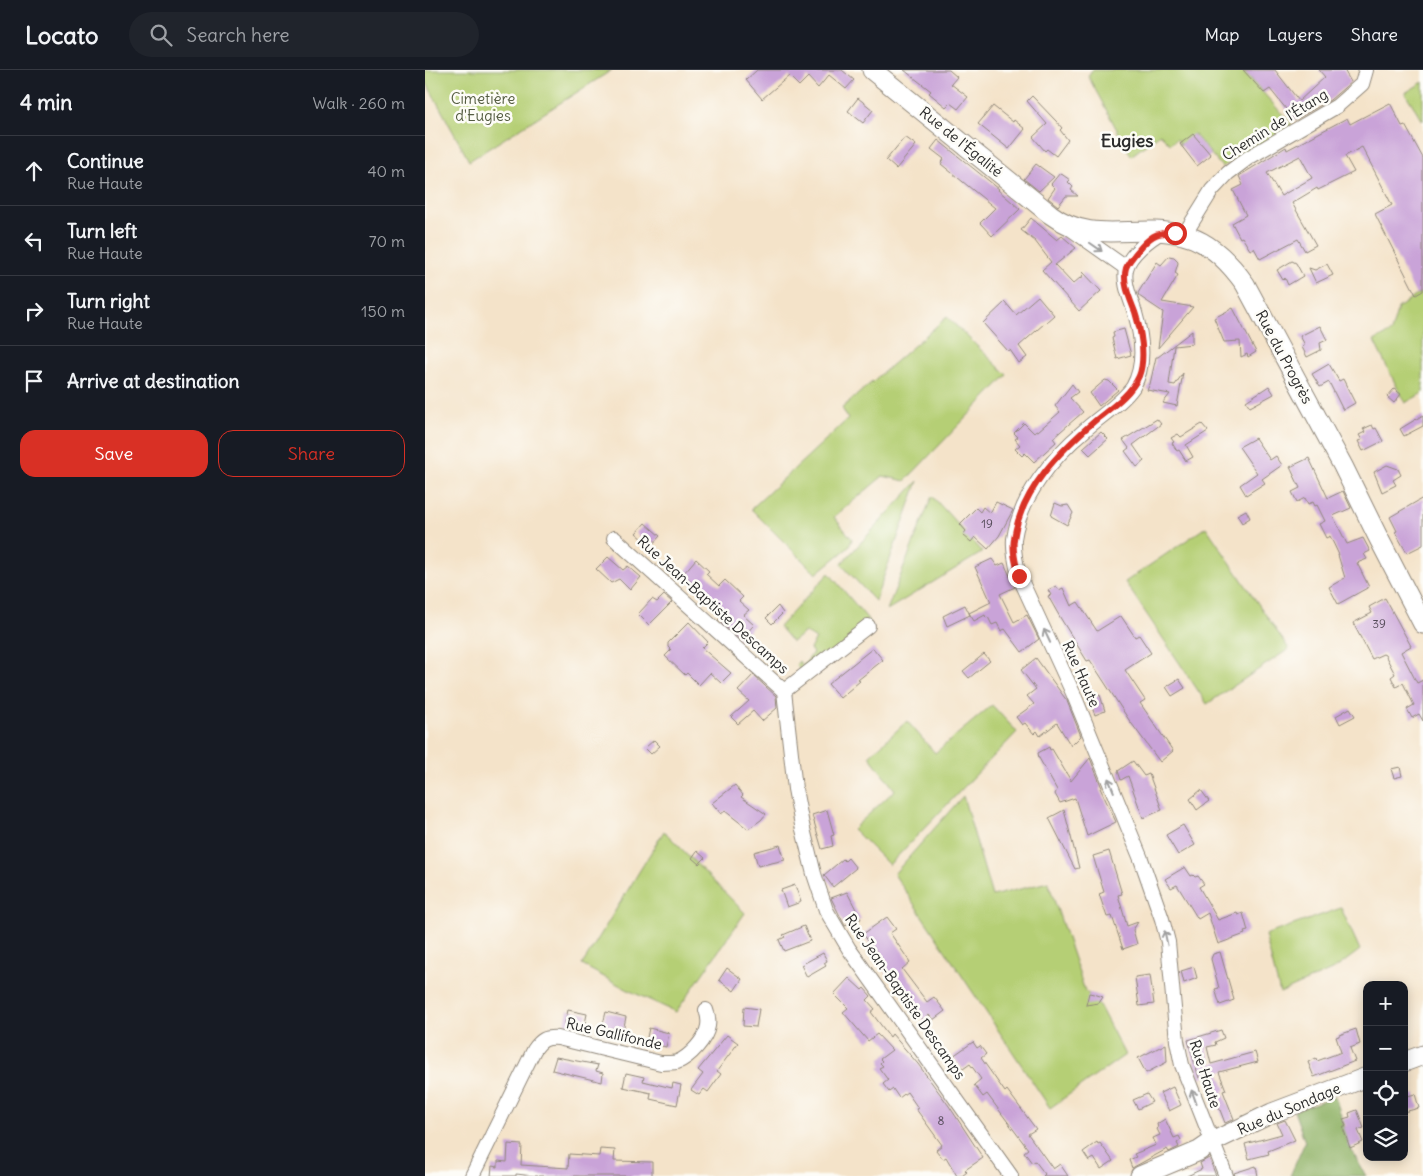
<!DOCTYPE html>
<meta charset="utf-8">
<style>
body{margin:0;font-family:Delius,sans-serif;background:#20242c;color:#f1f3f6}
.controls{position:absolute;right:15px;bottom:15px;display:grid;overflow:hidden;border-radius:10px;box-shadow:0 2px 12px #0003}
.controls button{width:45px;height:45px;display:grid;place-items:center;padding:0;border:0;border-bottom:1px solid #363941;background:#171b24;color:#f1f3f6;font:25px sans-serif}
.stop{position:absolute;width:15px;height:15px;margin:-11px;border:4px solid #d93025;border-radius:50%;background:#fff}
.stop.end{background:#d93025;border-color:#fff;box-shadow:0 1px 5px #0008}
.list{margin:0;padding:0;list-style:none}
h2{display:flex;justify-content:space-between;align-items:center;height:65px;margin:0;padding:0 20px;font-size:21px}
h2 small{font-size:16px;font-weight:400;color:#9ea1a6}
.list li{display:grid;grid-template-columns:32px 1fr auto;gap:15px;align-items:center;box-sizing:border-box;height:70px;padding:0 20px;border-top:1px solid #363941}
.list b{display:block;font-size:19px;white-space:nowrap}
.list p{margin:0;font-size:16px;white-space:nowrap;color:#9ea1a6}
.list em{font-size:16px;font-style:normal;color:#9ea1a6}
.actions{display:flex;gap:10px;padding:15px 20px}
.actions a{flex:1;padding:11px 0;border:1px solid #d93025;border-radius:15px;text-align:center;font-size:18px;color:#d93025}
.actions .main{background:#d93025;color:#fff}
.icon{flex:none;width:28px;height:28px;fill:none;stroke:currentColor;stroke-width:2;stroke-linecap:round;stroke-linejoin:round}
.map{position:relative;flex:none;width:998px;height:1106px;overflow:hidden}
header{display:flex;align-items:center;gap:30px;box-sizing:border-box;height:70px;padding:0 25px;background:#171b24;border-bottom:1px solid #363941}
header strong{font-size:24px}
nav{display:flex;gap:28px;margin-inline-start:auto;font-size:18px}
.search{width:350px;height:45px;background:#20242c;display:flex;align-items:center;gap:12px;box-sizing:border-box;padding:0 18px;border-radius:28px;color:#9ea1a6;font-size:19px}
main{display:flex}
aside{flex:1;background:#171b24}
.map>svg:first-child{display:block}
.green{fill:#b5cf75;stroke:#707d50}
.forest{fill:#90b266;stroke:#5e6e48}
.building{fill:#c9a3d8;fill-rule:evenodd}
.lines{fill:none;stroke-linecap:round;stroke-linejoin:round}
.street-casing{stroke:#90877a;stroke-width:16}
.secondary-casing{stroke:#90877a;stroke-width:21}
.street{stroke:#fff;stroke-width:14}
.secondary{stroke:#fff;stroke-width:19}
.oneway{stroke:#a0a0a0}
.route{stroke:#d93025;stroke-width:6}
.labels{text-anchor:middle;stroke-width:5;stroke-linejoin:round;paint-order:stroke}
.number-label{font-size:12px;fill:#524956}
.park-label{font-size:15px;fill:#545c41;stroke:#fdfcf7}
.street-label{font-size:15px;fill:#2b2b2b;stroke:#fdfcf7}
.quarter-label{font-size:18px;font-weight:bold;fill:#2b2b2b;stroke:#fdfcf7}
</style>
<header>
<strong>Locato</strong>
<div class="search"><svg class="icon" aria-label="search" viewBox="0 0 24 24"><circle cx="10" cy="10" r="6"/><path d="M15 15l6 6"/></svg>Search here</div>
<nav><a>Map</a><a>Layers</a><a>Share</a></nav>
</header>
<main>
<aside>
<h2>4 min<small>Walk · 260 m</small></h2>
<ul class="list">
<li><svg class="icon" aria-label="ahead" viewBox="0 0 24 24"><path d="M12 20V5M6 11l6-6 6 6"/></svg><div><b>Continue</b><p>Rue Haute</p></div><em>40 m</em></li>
<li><svg class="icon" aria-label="left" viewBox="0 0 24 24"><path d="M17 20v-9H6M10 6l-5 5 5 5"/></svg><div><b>Turn left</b><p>Rue Haute</p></div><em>70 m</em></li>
<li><svg class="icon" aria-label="right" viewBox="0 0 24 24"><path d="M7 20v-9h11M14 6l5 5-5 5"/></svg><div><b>Turn right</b><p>Rue Haute</p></div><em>150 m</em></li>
<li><svg class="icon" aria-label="arrive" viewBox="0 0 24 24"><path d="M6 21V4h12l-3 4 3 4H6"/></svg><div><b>Arrive at destination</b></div></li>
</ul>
<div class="actions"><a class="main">Save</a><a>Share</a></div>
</aside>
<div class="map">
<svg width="998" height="1106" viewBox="0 0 998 1106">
<rect width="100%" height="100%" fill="#fdfcf7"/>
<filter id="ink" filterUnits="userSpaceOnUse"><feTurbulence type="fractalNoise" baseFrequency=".02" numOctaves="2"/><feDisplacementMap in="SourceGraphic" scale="10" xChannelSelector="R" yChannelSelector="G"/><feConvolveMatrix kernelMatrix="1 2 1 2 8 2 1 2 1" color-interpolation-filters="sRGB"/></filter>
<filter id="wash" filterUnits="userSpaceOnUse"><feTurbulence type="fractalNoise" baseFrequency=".0096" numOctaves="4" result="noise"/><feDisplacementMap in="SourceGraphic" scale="20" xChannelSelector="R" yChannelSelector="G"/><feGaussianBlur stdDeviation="1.12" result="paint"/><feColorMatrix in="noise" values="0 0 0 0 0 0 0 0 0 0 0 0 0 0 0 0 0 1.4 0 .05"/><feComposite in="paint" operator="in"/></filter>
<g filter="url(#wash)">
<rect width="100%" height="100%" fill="#f4e3c9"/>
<g class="green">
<path d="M0,0H187L44,91L0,10Z"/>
<path d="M667,0H818L867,55L797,97L769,64L755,75L752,69L745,74L735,64L706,86L663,6Z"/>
<path d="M998,12V51L980,23Z"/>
<path d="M998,221V323L980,333L949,271L966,262L973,238Z"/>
<path d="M522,247L582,305L480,411L458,406L409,447L427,469L424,477L391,504L326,439L423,349L417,338Z"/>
<path d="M493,411L450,531L416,494Z"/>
<path d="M507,426L558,482L462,540Z"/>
<path d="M781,457L864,579L782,634L700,512Z"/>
<path d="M404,503L446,553L380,605L371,595L374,591L378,596L388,583L385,579L391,569L380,562L367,572L354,557Z"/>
<path d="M567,635L592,662L464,795L428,759L470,720L444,686L482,651L510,683Z"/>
<path d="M538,726L567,826L623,812L660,921L672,931L700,985L625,1038L469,804Z"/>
<path d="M239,761L320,843L251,942L205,921L157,895Z"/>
<path d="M916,838L935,880L911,898L855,923L840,865Z"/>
</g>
<path class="forest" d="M910,1026L927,1081L941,1106H865L880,1072L869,1041Z"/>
<g id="blocks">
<g class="building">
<path d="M332,0H417L429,10L421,19L404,5L393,18L383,7L374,16L364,6L337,29L321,10Z"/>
<path d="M479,0H524L532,7L526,14L543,27L533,39L525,33L521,37L504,23L506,21Z"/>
<path d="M818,0H850L874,31L900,7L894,0H919L926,12L905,30L870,50L845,19L839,23Z"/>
<path d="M607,26L631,51L637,58L635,60L643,70L631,86L622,79L620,81L608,67L622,54L602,31Z"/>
<path d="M433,28L448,40L438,53L423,41Z"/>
<path d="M965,33L977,56L980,55L998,88V221L991,225L950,144L967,135L937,77L920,86L929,102L893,120L892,118L867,133L891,175L880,181L873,169L835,189L829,178L825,180L817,167L815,168L807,153L821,145L808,120L818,115L814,106L861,77L862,80L922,48L925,54ZM875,86L887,108L856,126L842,103Z"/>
<path d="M568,36L588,52L589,50L600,59L584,79L553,54Z"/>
<path d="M768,64L786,85L772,96L755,74Z"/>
<path d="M480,67L491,75L471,99L461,90Z"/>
<path d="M513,70L574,119L573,120L595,139L567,166L555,153L570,138L516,94L519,89L506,79Z"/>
<path d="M611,94L629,107L614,121L599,109Z"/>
<path d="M635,103L645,110L643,112L648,117L646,120L653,126H641L633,136L623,128L630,118L626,114Z"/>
<path d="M606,148L632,170L637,166L651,178L630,195L648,214L656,207L657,208L658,202L676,221L654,241L617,200L626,192L610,171L596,160Z"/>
<path d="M744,186L749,187L752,190L753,193L750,203L753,205L737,232L768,237L733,278L738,242L714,226L713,223L732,192L736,195Z"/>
<path d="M867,191L871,193L878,206L863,215L860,208L858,210L852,200Z"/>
<path d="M902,194L908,205L891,213L884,198L890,200Z"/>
<path d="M613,226L629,245L594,276L602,287L594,293L585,280L583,281L558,253L580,232L591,245Z"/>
<path d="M808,238L831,282L823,287L822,284L816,287L815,271L799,272L789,248Z"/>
<path d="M895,256L902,270L895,273L896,280L882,287L877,277L880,275L875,266Z"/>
<path d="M699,259L706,285L692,289L687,268L689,267L688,262Z"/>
<path d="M767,261V274L749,276L744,314L750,315L758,303L752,336L738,333L745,324L722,320L725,314L731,287H733Z"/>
<path d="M904,294L914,311L918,309L930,333L918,340L904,312L895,317L887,304Z"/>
<path d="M680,310L684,311L693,320L674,336L665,323Z"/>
<path d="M647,314L653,322L645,328L658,342L628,368L631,372L609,392L600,383L597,386L590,379L595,375L590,369L593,367L589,363L599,353L609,363L611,360L613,361L635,342L630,336Z"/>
<path d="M844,316L849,324L825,337L821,331Z"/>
<path d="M969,319L976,324L969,333L962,327Z"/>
<path d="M998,345V356L979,366L975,359Z"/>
<path d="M732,349L736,354L708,375L719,391L712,397L700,381L704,378L698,370Z"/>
<path d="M777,354L783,361L761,375L768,387L761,391L754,380L752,381L747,373L749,372L746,368L753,364L756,367Z"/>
<path d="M947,355L949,359L951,358L958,371L938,381L933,371L937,370L934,365L940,362L938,359Z"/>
<path d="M676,362L683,369L665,385L658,378Z"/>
<path d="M830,368L845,390L851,386L857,395L837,409L840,413L821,425L815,415L832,403L814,377Z"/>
<path d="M884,388L903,428L918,421L926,438L908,446L922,474L938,468L945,481L939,484L942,489L932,493L944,517L913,534L904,517L920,508L913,485H914L905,466L901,468L894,454L900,451L892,435L890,436L888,432L883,434L880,428L872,432L867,422L875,418L865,397Z"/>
<path d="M962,395L973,399L976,405L968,410L971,415L957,422L949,402Z"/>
<path d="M998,428V475L982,483L970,462L972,461L965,447Z"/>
<path d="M571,432L588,440L574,466L563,479L550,467L546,472L538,465L541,461L535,454L551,438L555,442L558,437L565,443Z"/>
<path d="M630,433L637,436L643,435L648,443L642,455L626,446Z"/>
<path d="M821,440L825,448L817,453L812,445Z"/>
<path d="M220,453L235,466L226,476L211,463Z"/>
<path d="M183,487L198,500L203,496L216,507L205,520L194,509L186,513L171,499Z"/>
<path d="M271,489L284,501L281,504L294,516L300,510L318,527L314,531L324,540L318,545L329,555L315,570L293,550L299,544L258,504Z"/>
<path d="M567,489L572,496L579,493L590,517L575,524L589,552L602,545L614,569L597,582L580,559L576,561L572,553L567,555L563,547L561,548L560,545L549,551L544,543L566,532L550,497Z"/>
<path d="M631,516L634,520L638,518L646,536L653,532L672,561L696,546L710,567L714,565L726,583L700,600L720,630L715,633L748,681L735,692L704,650L665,590L662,591L636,549L623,526L626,525L623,520Z"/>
<path d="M239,525L247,532L224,555L213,544L227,529L232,532Z"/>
<path d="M960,528L986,576L976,582L992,613L998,610V651L994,644L987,648L982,639L989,635L978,613L971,617L966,607L970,604L960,585L958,584L947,589L928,553L947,543L944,537Z"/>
<path d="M540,535L545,545L522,556L518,546Z"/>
<path d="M353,536L358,543L347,554L341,548Z"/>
<path d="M264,552L283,572L277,578L306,603L296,613L285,603L274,615L262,603L260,605L240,586L246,580L243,577V573Z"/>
<path d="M448,578L458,590L433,610L435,611L415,628L403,614Z"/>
<path d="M559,584L565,591L544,608L538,601Z"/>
<path d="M611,588L642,631L656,666L646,676L632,653L615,666L612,661L609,664L600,653L597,655L591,647L609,634L602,626L611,619L596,600Z"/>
<path d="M328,605L351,626L352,638L337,651L328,641L313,654L306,647L324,631L313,621Z"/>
<path d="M754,609L760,618L747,626L741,617Z"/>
<path d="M675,625L680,641L670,645L664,630Z"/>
<path d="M925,638L930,646L915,654L911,646Z"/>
<path d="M229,670L235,676L226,684L220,678Z"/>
<path d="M624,677L625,680L627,679L646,711L665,688L677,718H675L691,752L662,766L650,728L635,733L630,724L632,720L614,688L613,683Z"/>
<path d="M708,691L719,706L724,704L737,740L718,748L703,706L696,710L693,701Z"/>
<path d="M975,697L977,706L969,708L966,699Z"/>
<path d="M310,715L318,725L316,727L341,744L336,750L323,759L300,741L296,744L287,733Z"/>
<path d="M776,720L784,731L772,740L765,729Z"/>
<path d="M402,740L409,765L406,766L408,776L397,779L387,745Z"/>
<path d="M639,740L654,798L650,799L624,748Z"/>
<path d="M758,755L770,775L753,785L741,765Z"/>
<path d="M355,775L360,790L333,796L329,782Z"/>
<path d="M272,781L280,788L274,794L267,788Z"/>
<path d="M684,781L697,824L693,825L702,856L713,852L708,860L712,874L698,879L687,846L682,847L674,824L679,822L668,786Z"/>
<path d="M423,788L431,798L408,817L399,805L418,789L420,791Z"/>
<path d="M760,797L766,806L768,805L770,807L773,806L779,814L774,817L793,850L812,843L813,845L818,843L823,861L819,862L820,864L793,874L783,843L773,849L752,815L746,818L740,809Z"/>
<path d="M370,815L376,832L362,837L356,820Z"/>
<path d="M422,822L436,849L420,856L406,828Z"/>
<path d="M462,847L471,859L465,863L485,892L477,899L502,932L509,927L520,941L508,950L504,945L498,950L466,907L465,908L453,892L457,889L438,864Z"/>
<path d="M379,856L385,871L359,881L354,870L360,867L358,865Z"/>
<path d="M795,882L809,930L795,935L790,919L794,918L786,889L788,884Z"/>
<path d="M398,883L402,891L399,893L401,896L382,907L376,895Z"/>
<path d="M769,897L772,908L759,913L756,901Z"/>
<path d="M302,898L317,909L309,921L294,910Z"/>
<path d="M725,905L729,934L714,936L710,907Z"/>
<path d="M424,908L437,920L439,918L446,926L442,930L450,939L446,942L465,967L467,964L493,994L524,1036L558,1088L540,1100L542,1102L537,1106H532L521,1087L518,1089L511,1080L517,1075L491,1039L493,1038L482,1022L474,1028L468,1019L464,1022L458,1014L463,1010L454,998L458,996L455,993L457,991L455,989L467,980L452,964L443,971L418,942L423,938L409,924Z"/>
<path d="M664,923L669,924L678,927L674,933L661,935Z"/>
<path d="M319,937L334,939L331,957L318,956Z"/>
<path d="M143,940L162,944L159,958L140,954Z"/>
<path d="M181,942L201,947L198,961L187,958L186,965L176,962Z"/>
<path d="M224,958L244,963L241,977L221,972Z"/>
<path d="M931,959L935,974L925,978L930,991L889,1007L883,992L891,988L892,991L914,983L916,982L911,967L914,966V965Z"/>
<path d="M796,960L799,968L790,972L791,975L782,977L786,994L830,982L833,992L794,1002L801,1020L798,1021L809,1049L800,1053L782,1006L774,1008L763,970Z"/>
<path d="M302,965L313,973L292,1001L296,1004L283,1022L279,1019L274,1025L266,1020L278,1004L273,1000Z"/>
<path d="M548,972L552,978L555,976L561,984L556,988L580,1022L582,1020L611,1059L603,1064L628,1099L635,1094L643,1106H618L620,1104L610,1091L607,1093L599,1082L603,1079L562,1024L558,1027L549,1015L556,1009L545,994L538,999L528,986Z"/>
<path d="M741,974L742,992L721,1003L713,988Z"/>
<path d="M131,987L173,995L171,1001L178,1003L177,1012L127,1000Z"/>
<path d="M201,1003L219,1007L218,1011L247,1018L248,1013L256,1015L252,1035L225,1029L226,1023L198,1017Z"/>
<path d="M748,1017L756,1035L744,1041L735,1023Z"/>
<path d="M722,1024L727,1032L713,1039L708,1030Z"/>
<path d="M990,1024L994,1038L979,1042V1027Z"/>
<path d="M932,1040L939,1058L933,1060L938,1072L925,1078L918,1058L921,1056L918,1049L925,1047L924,1043Z"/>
<path d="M740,1049L749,1068L754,1066L756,1070L752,1073L754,1077L744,1082L742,1079L707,1098L704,1090L711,1087L709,1084L731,1075L728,1068L735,1065L732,1059L733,1058L732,1054Z"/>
<path d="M860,1050L870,1070L843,1081L844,1084L824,1089L820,1074L857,1064L852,1053Z"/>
<path d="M672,1072L673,1074L675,1073L688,1091L676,1099L669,1088L664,1091L658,1082Z"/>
<path d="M83,1074L97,1075L96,1095L143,1098L144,1084L174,1086L175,1079L190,1080L189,1091L227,1092V1106H109L91,1104V1106H66L67,1096L73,1097V1091L82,1092Z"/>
<path d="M784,1088L791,1106H762L777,1099L775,1093Z"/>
<path d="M831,1096L833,1106H810L809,1103Z"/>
</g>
</g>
</g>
<g filter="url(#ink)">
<use href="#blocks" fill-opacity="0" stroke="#90877a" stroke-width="1"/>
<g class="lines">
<g class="street-casing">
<g id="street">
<path d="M646,159L701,198"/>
<path d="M737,162C725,168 704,185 701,199C698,214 706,229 710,243C717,267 721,295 708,317C696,334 675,346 660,360C628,387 595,426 589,469C588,481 591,494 594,506L648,623L716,789L737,849L743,872L752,971L757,995L801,1106"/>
<path d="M759,165L787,120L803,103L823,88L912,36L937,14L941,0"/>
<path d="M189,468L359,621L370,719L377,755L389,804L401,840L424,879L586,1106"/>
<path d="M359,621L443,556"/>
<path d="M47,1106L109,980C116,970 120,967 133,968L236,993C241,993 247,993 252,992C265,987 281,969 283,956C284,950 283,945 281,940"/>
</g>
</g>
<g class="secondary-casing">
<g id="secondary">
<path d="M447,0L625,144C669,177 711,152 758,165C784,171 805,193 820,214L918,396L952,465L998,554"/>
<path d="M979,992L998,985"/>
<path d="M715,1106L774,1081L787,1072L847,1043L942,1007"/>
</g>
</g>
<use href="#street" class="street"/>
<use href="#secondary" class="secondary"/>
</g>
<defs><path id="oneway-shaft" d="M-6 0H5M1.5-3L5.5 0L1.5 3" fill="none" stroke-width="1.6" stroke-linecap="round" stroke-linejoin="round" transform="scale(1.25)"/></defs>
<g class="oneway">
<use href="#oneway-shaft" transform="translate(671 177) rotate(35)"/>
<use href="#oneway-shaft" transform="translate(622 566) rotate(-115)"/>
<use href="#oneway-shaft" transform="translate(686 715) rotate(-112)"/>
<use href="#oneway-shaft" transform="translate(741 868) rotate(-102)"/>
<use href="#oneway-shaft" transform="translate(769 1027) rotate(-110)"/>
</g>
</g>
<g class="lines" filter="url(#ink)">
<path class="route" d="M594,506C591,494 587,481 589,469C596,419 636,380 672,349C687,337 706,324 714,306C721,288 716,260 710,242C705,229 697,212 701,198C704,190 712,182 717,176C728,164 734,162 750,163"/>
</g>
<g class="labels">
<g class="number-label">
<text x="562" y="458">19</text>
<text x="954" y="558">39</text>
<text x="516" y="1055">8</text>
</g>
<g class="park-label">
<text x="58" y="34">Cimetière<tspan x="58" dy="17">d'Eugies</tspan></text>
</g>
<g class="street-label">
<text transform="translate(850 55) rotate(-32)" y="5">Chemin de l'Étang</text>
<text transform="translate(536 72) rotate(39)" y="5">Rue de l'Égalité</text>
<text transform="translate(859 287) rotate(62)" y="5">Rue du Progrès</text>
<text transform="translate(288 535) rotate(42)" y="5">Rue Jean-Baptiste Descamps</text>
<text transform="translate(656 604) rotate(66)" y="5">Rue Haute</text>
<text transform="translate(480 927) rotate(55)" y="5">Rue Jean-Baptiste Descamps</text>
<text transform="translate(189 964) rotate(13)" y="5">Rue Gallifonde</text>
<text transform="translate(780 1004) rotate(72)" y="5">Rue Haute</text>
<text transform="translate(864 1039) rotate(-23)" y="5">Rue du Sondage</text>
</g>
<g class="quarter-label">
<text x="702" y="77">Eugies</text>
</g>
</g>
</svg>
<div class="controls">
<button>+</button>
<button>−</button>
<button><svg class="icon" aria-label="locate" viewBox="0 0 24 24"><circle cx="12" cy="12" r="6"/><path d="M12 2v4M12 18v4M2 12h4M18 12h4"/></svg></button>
<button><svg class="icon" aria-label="layers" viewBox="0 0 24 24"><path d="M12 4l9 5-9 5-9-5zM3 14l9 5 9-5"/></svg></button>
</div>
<div class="stop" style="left:750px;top:163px"></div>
<div class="stop end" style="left:594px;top:506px"></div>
</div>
</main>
